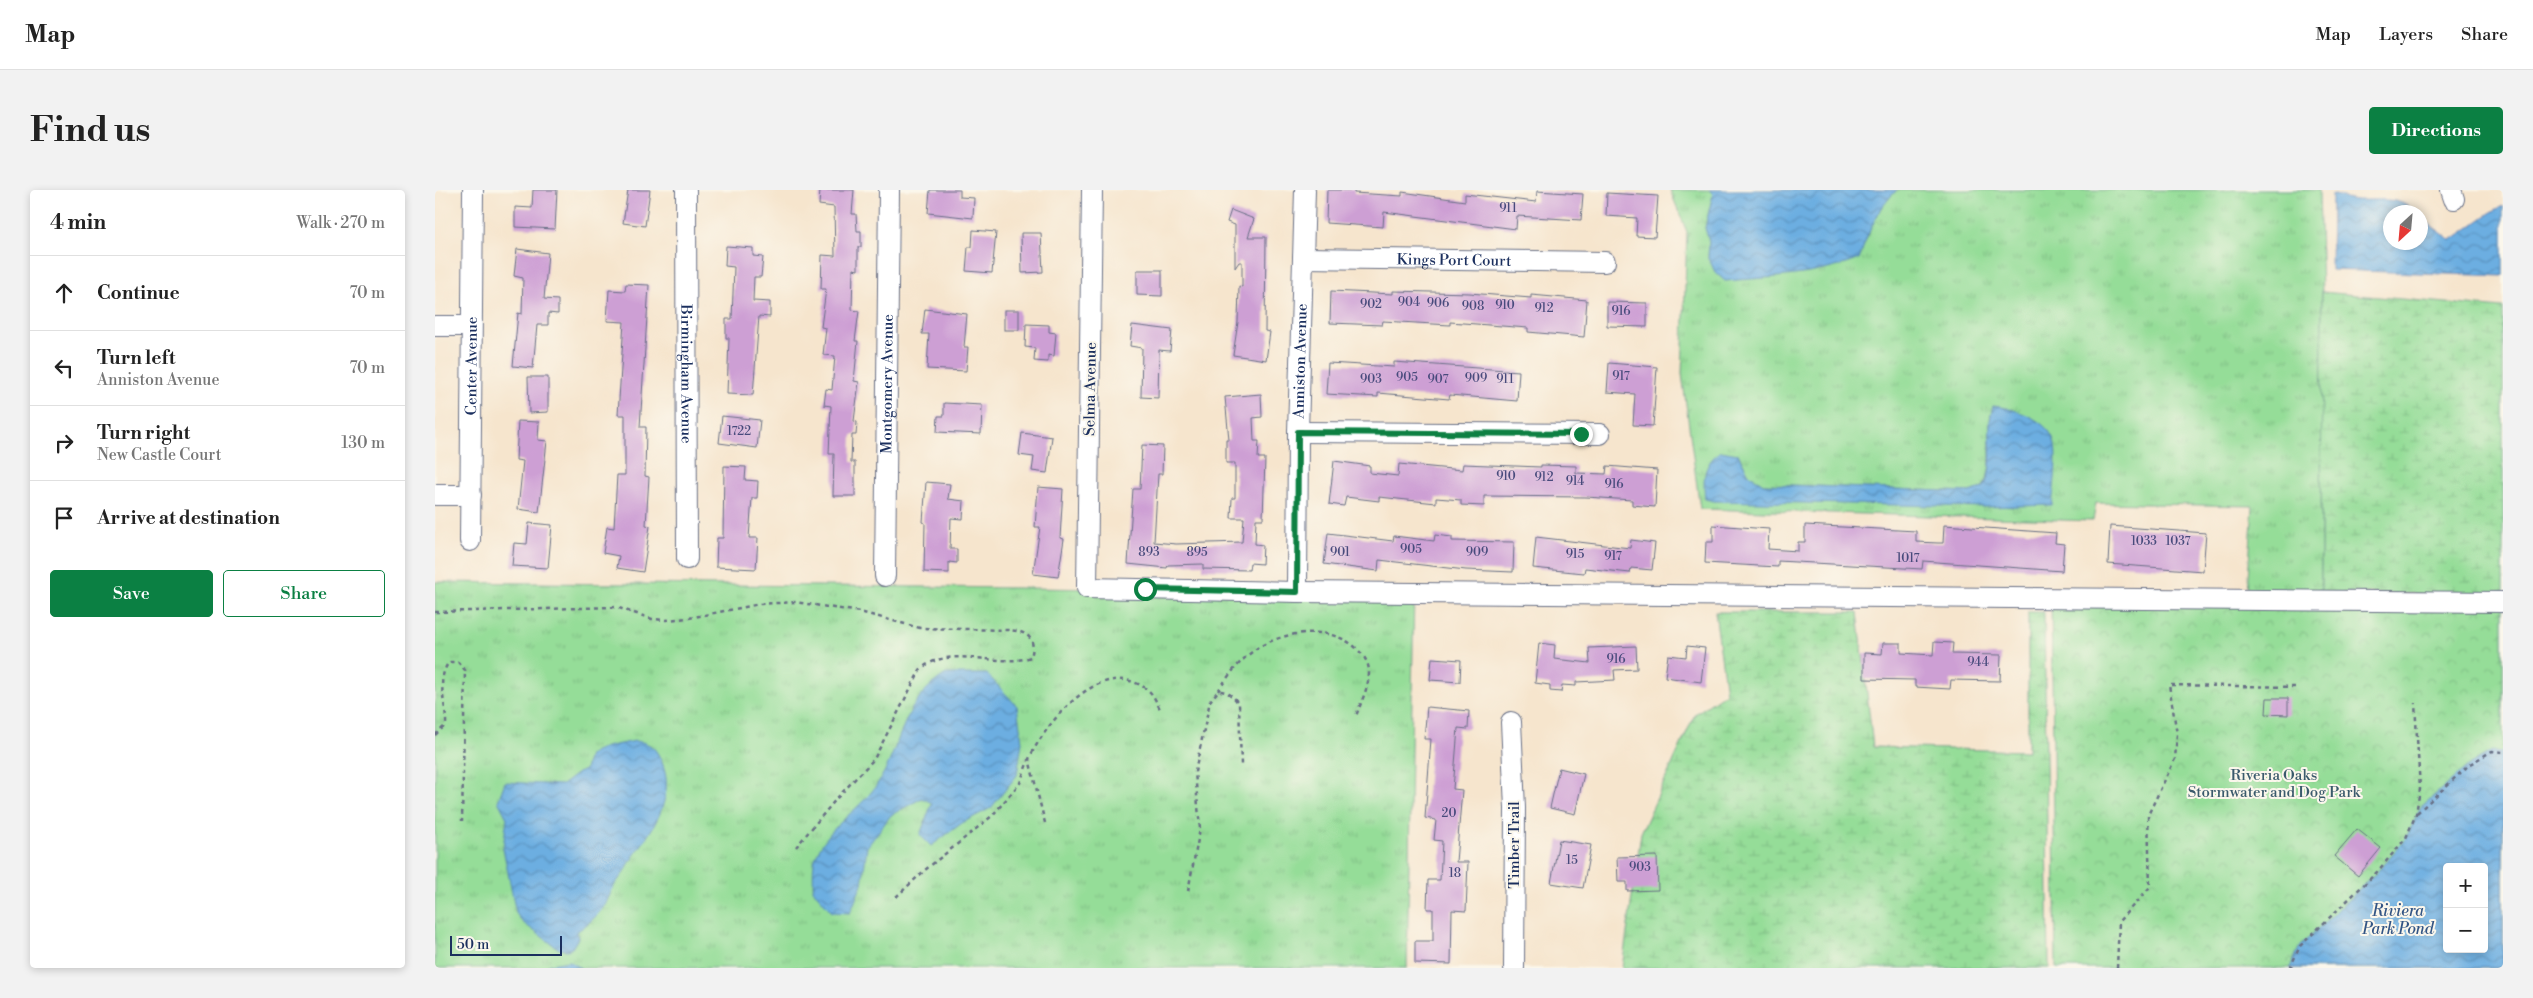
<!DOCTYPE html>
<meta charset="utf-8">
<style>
body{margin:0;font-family:"Libre Bodoni",serif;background:#f2f2f2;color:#222}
.controls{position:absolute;right:15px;bottom:15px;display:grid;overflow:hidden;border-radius:5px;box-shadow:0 2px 8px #0003}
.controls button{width:45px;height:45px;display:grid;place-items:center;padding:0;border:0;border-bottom:1px solid #e0e0e0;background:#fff;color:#222;font:25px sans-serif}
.compass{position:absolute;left:1948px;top:15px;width:45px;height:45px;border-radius:50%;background:#fff;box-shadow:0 2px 8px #0003;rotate:206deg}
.scale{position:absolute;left:15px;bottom:12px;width:112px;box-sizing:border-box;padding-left:5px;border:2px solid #1b2f5e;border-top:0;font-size:14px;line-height:18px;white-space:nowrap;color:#1b2f5e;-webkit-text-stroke:4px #fbf7ec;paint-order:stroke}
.stop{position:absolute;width:15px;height:15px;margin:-11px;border:4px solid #0b8043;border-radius:50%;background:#fff}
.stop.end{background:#0b8043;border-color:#fff;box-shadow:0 1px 5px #0008}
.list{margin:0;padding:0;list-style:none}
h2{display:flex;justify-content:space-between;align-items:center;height:65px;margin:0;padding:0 20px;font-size:21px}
h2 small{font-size:16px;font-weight:400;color:#767676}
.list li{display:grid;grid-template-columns:32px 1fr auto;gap:15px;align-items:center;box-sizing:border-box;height:75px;padding:0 20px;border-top:1px solid #e0e0e0}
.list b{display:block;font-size:19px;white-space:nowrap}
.list p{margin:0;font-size:16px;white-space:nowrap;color:#767676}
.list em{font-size:16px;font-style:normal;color:#767676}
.actions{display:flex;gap:10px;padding:15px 20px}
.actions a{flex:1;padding:11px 0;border:1px solid #0b8043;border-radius:5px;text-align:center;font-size:18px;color:#0b8043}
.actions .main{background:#0b8043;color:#fff}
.icon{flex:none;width:28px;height:28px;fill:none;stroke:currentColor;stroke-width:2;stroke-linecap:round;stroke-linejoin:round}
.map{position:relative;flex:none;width:2068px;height:778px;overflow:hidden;border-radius:5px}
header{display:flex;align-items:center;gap:30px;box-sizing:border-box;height:70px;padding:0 25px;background:#fff;border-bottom:1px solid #e0e0e0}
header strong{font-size:24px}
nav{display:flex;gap:28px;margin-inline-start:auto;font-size:18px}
.intro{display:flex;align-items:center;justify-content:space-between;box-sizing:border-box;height:120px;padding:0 30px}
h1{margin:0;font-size:35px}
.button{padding:12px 22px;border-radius:5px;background:#0b8043;color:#fff;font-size:18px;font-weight:700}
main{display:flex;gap:30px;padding:0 30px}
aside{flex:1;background:#fff;border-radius:5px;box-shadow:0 2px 8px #0003}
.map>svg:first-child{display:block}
.grass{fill:url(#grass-tufts);stroke:#58867b;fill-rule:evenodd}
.wetland{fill:url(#wetland-marsh);stroke:#58867b}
.park{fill:url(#park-crowns);stroke:#58867b;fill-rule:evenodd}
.water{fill:url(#water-waves);stroke:#446ea0;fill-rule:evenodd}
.building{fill:#cd9fd4}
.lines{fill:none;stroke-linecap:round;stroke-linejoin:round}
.minor-casing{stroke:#686f85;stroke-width:22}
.path{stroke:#686f85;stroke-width:2.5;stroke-dasharray:4 4;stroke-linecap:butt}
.minor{stroke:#fff;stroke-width:20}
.route{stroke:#0b8043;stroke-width:6}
.labels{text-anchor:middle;stroke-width:4;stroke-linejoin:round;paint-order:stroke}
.number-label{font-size:12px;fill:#484b7c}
.street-label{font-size:15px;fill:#1b2f5e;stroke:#fbf7ec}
.park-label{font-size:15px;fill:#3a5a6c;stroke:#fbf7ec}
.water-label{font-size:16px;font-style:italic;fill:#335585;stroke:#fbf7ec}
</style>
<header>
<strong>Map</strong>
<nav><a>Map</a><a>Layers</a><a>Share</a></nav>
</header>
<div class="intro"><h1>Find us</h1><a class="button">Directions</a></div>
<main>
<aside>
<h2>4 min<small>Walk · 270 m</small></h2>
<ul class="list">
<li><svg class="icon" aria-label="ahead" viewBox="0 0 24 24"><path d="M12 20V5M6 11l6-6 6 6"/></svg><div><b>Continue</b></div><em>70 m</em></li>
<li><svg class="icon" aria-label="left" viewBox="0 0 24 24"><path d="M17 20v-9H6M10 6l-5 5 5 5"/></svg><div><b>Turn left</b><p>Anniston Avenue</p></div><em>70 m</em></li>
<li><svg class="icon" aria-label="right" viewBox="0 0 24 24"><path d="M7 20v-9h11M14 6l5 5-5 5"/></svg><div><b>Turn right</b><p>New Castle Court</p></div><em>130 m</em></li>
<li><svg class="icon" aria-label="arrive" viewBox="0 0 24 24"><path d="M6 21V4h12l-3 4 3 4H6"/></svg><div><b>Arrive at destination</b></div></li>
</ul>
<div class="actions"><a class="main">Save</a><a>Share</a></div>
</aside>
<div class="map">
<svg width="2068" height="778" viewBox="0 0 2068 778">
<defs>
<pattern id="grass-tufts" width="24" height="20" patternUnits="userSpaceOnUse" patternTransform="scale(1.25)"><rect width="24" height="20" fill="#95dd98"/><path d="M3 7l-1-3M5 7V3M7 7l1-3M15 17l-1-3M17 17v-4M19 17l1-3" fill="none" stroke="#80be85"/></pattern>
<pattern id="wetland-marsh" width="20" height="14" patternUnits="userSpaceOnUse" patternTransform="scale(1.25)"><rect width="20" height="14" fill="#95dd98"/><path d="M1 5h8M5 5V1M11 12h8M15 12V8" fill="none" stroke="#80be85"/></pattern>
<pattern id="park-crowns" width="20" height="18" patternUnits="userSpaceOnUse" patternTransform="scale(1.25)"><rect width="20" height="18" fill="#95dd98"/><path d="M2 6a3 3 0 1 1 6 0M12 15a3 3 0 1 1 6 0" fill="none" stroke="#80be85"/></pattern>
<pattern id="water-waves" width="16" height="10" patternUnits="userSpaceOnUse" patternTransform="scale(1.25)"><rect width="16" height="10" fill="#6caee1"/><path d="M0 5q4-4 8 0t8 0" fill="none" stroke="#588eba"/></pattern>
</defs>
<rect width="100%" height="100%" fill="#fbf7ec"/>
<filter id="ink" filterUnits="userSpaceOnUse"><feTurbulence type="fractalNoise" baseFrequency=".02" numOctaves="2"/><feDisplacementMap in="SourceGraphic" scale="10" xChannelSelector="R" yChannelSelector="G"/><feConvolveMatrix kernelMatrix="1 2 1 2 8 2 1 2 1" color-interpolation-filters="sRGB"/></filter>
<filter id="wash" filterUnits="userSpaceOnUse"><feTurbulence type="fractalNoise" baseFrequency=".0096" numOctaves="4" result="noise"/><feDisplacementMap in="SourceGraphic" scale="20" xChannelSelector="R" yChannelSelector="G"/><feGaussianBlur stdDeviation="1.12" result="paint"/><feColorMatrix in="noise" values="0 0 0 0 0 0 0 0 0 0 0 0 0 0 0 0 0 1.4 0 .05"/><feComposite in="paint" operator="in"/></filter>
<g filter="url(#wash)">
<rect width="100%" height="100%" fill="#f6e5cd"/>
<g class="grass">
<path d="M1235,0H1274L1278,4L1270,38L1275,51L1273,67L1423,69C1433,44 1442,18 1462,0H1884L1887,102L1886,403L1812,402L1818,316L1661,313L1658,331L1265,319L1247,184L1252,42ZM1558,216L1578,317L1269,292L1303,264L1314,284L1328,294L1534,302L1548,298C1562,273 1549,244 1558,216Z"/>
<path d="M0,392L979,402L972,778H0Z"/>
</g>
<g class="wetland">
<path d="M1887,102L2068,118V404L1886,403Z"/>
<path d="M1280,422H1423L1438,557L1593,561V422H1609L1614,778H1187L1206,643L1260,524L1291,503Z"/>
</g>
<path class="park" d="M1616,408L2068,412V778H1621ZM2012,677H2049V759H2012Z"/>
<g class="water">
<path d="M1274,0H1462C1442,18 1433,44 1424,69C1380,87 1336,87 1290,91L1280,82L1273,67L1274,51L1270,38L1278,4Z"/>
<path d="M1897,4C1905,6 1913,9 1921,10C1942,11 1964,5 1980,22H1956V52H1986V28L2016,50C2035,39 2048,25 2068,16V86L1896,80Z"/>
<path d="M1558,216C1578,218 1609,228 1618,248C1624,261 1619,300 1617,315L1551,317L1279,311L1270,309C1268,288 1268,274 1286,261L1303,264L1314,284L1328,294L1534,302L1548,298C1563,273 1549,244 1558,216Z"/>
<path d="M511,484H552L582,516L587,552L582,585L556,618L527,633L496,656L485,645L497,613L487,608L456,625L432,657L427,694L415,723L397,722L378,700C379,691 377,678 380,669C391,637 423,622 441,596C469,554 464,513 511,484Z"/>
<path d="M200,551C212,552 219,556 224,566C244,603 219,638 198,667C193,675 190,682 184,689C178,696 175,705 171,713C165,724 152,735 141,742L143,748L137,758L132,760L124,759L87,732L81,723L68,658L72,628L63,611L70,592L127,595L143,583L150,580L154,565C168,555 184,555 200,551Z"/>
<path d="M2057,561L2068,562V778H1855L1865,756L1942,682L1971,648L1986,617L2035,574ZM2012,677H2049V759H2012Z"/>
<path d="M134,771L146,778H108L116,774Z"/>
</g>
<g id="blocks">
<g class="building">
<path d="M98,0H122L120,39L80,37V17L97,18Z"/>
<path d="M193,0H215L210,36L188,33Z"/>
<path d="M385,0H419L417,24H421L422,41H426V57H423V80L418,79L417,120L424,121L420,151H423L419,191L424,192L419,231L422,232L421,245H417L416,272H420V306H398L399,264H394L396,216L389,215L391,199L397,200L400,166L388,165L391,138L386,137L391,99H386L387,65L400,66L399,17L384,15Z"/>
<path d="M495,0H525V7L539,8L538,28L493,23Z"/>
<path d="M892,0H919V3L967,6V2L1030,11V4L1101,12L1102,1L1148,4L1146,30L1082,26L1081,39L949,22L948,37L891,33Z"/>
<path d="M1172,3L1223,6L1220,47L1201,46L1202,28L1171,26Z"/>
<path d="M796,20L819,29L813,47H831L830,141L835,142L831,170L798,165L803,132L804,96L807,97V72H804L800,78V35L792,32Z"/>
<path d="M538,40L561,42L557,83L531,81L533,57H537Z"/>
<path d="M586,43H606L608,82L587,83Z"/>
<path d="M291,56L318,58V66L328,67L326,87H319L318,111L335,112V127L324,126L318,205L292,204L294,148H291V129H297L299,77L290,76Z"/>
<path d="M82,59L113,63L109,109L123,110V124L113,123V135H102L98,178L78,176L83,123L87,124L88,88L79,86Z"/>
<path d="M702,80H727V106L702,105Z"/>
<path d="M191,94L214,95L205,237H211L210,286L214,287L211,335L215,336L208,382L182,378L184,366L168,363L172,337L179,338L182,285H190V225H183L189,132L172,131L174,100L190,101Z"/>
<path d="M896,101L958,104V101L1034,103L1096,108V105L1152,110L1149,147L1093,142V138L1015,132V135L948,131L947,135L895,133Z"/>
<path d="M1172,112L1212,113V137L1172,136Z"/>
<path d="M490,119L532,124L529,157H533L531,181L492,179L494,144H487Z"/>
<rect x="569" y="120" width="15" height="20"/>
<path d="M591,134L614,135V142L621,143L619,166L613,165V172L599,171L600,158L590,157Z"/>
<path d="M697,135L737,140L735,161L724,160L723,208L706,207L707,158L695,156Z"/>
<path d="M959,172L1084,181L1082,211L1015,205L1014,209L943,203V207L891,204L893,173L959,177Z"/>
<path d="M1174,173L1222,177L1218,236L1198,235L1200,204L1172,202Z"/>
<path d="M93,187H113V222L94,223Z"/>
<path d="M826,204L827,227L818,228L819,251H824L823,268H830L828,329H821L820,354L828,355L827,374L815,373L814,380L768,379V374L733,375L732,378L693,374L698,299H705L707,255L728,256L727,284H723L719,352L741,354L807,352L809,328H796L797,308H800V273H791V250H794L790,207Z"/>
<path d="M509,213L547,215L546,244L502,242L503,226H509Z"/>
<path d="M287,226L325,230L322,258L284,253Z"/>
<path d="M83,231L104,232L103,250L112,251L104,322L83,319L88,271L81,270Z"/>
<path d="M587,243L617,247L612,283L597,281L599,267L584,265Z"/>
<path d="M899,271L935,276V283L963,286L964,274L1027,280L1028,274L1106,277V275L1141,276V283L1171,284L1172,276L1222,280L1220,317L1197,315V310L1151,307L1049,306V316L1026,315V310L1001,308V313L944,307V311L911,307L909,316L894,314Z"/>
<path d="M289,276L311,277L310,290L323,291L322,308H317L314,348H323L321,379L281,377L282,348H288Z"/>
<path d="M491,292L515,294L513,309L529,311L528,329L516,328L515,359H522V373L514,372V383L489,382L490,333L488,332Z"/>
<path d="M603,297L628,299L625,348L629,349L623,387L598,384L605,337H600Z"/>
<path d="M94,333L117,335L113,378L77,376L79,353L92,354Z"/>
<path d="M1278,335L1334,339L1333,359L1363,361V352H1370V335L1481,341V352L1503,353H1508L1509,335L1621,343L1620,353L1629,354L1627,381L1488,371L1487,379L1343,371V377L1270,373L1271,352H1278Z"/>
<path d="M1675,336L1771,343L1768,381L1673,374Z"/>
<path d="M893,343L958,351L959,346L999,351L1000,345L1017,347V351L1079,352L1078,382L1031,380L944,370L943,381L889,374Z"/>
<path d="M1101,347L1195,358L1196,350L1220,353L1217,380L1196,378L1195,383L1150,378L1149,383L1098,378Z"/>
<path d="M1499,452L1518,453L1517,464L1566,465L1565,491L1516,490L1515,499L1480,497V490L1429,489V463L1447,464L1448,453H1466V463L1498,465Z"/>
<path d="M1104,453L1120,455L1119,469L1155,473L1154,458L1201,456L1202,479L1179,480L1180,490L1141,492V496L1127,495L1126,502L1115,501V495L1100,493Z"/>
<path d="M1252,456L1270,458L1266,492L1230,487L1233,465L1251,467Z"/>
<path d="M997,468L1026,470L1025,492L995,490Z"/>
<path d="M1832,508H1853V525L1831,524Z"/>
<path d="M992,517L1034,521L1033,539L1023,538L1018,599L1027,600L1021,672H1033L1031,721L1017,720L1016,774L980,773V751H998V719H992L993,690H1005L1007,651L999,650L1001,630L990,628L996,549H989Z"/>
<path d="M1124,578L1149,584L1140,624L1115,618Z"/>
<path d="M1922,639L1946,658L1923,686L1899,666Z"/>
<path d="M1124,650L1156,655L1148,698L1116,693Z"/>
<path d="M1222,666L1223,700L1192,701V692H1183L1182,667Z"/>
</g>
</g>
</g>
<g filter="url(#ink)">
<use href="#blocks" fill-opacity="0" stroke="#686f85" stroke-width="1"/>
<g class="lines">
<g class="minor-casing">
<g id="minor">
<path id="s1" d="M251,0L252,369"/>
<path d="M657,0L652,398L862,402L2068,412"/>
<path d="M2016,0L2019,9"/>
<path id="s2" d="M868,68L1170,72"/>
<path d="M0,136H36"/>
<path d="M863,242L1165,244"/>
<path d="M0,305H36"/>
<path id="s3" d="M35,351L38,0"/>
<path id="s4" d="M450,386L454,0"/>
<path id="s5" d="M862,402L863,242L870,0"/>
<path d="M1076,532L1080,618L1079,778"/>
</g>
</g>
<g class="path">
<path d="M0,422L181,417L217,429L231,430L254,428L325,414L360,412L425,422L485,438L573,440C591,441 602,447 596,467C563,479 513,453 485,480L439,569L402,608L361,657"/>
<path d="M783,501C793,486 805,470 821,459C850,440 900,434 924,461C930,467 934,474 934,482C934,497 926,512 921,526"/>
<path d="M0,545L11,535C12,514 0,491 14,472H23L30,480L27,631"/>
<path d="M1982,623L2035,574L2057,561L2068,562"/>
<path d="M610,633L594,569C612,531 666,464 713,500C718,504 722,513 725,519"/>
<path d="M753,701L765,639L760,582L775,511L783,501C793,501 798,506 804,514L806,575"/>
<path d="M461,707L490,680L557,626L585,593L593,571"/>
<path d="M1682,778L1684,731L1715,697L1713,625L1740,569L1742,544L1734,495L1862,497"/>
<path d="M1855,778L1865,756L1942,682L1971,648L1981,624L1985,599L1980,513"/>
</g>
<use href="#minor" class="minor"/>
</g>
</g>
<g class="lines" filter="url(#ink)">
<path class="route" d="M710,399L862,402L863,242L1146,244"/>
</g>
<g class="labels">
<g class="number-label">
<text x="1073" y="22">911</text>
<text x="974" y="116">904</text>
<text x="1003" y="117">906</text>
<text x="936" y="118">902</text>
<text x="1070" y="119">910</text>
<text x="1038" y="120">908</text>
<text x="1109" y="122">912</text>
<text x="1186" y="125">916</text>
<text x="1186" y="190">917</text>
<text x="972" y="191">905</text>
<text x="1041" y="192">909</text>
<text x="936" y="193">903</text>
<text x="1003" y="193">907</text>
<text x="1070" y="193">911</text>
<text x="304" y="245">1722</text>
<text x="1071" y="290">910</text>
<text x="1109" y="291">912</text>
<text x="1140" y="295">914</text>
<text x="1179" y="298">916</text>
<text x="1709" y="355">1033</text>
<text x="1743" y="355">1037</text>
<text x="976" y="363">905</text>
<text x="714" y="366">893</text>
<text x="762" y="366">895</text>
<text x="905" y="366">901</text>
<text x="1042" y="366">909</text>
<text x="1140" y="368">915</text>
<text x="1178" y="370">917</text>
<text x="1473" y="372">1017</text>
<text x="1181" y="473">916</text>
<text x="1543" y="476">944</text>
<text x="1014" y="627">20</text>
<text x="1137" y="674">15</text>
<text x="1205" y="681">903</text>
<text x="1020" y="687">18</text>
</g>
<g class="street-label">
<text dy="5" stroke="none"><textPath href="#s2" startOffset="151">Kings Port Court</textPath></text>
<text dy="5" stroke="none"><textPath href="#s5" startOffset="231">Anniston Avenue</textPath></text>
<text dy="5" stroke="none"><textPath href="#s3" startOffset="175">Center Avenue</textPath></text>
<text dy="5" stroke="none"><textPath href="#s1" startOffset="184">Birmingham Avenue</textPath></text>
<text dy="5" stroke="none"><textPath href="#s4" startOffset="192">Montgomery Avenue</textPath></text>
<text transform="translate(655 199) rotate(-89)" y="5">Selma Avenue</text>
<text transform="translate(1079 655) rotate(-90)" y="5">Timber Trail</text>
</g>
<g class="park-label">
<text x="1839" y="590">Riveria Oaks<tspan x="1839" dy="17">Stormwater and Dog Park</tspan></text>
</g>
<g class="water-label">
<text x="1963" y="726">Riviera<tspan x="1963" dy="18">Park Pond</tspan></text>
</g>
</g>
</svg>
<div class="controls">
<button>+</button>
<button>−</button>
</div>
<svg class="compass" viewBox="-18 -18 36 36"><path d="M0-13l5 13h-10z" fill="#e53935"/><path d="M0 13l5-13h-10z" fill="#767676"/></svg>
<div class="scale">50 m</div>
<div class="stop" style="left:710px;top:399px"></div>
<div class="stop end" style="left:1146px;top:244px"></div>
</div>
</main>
